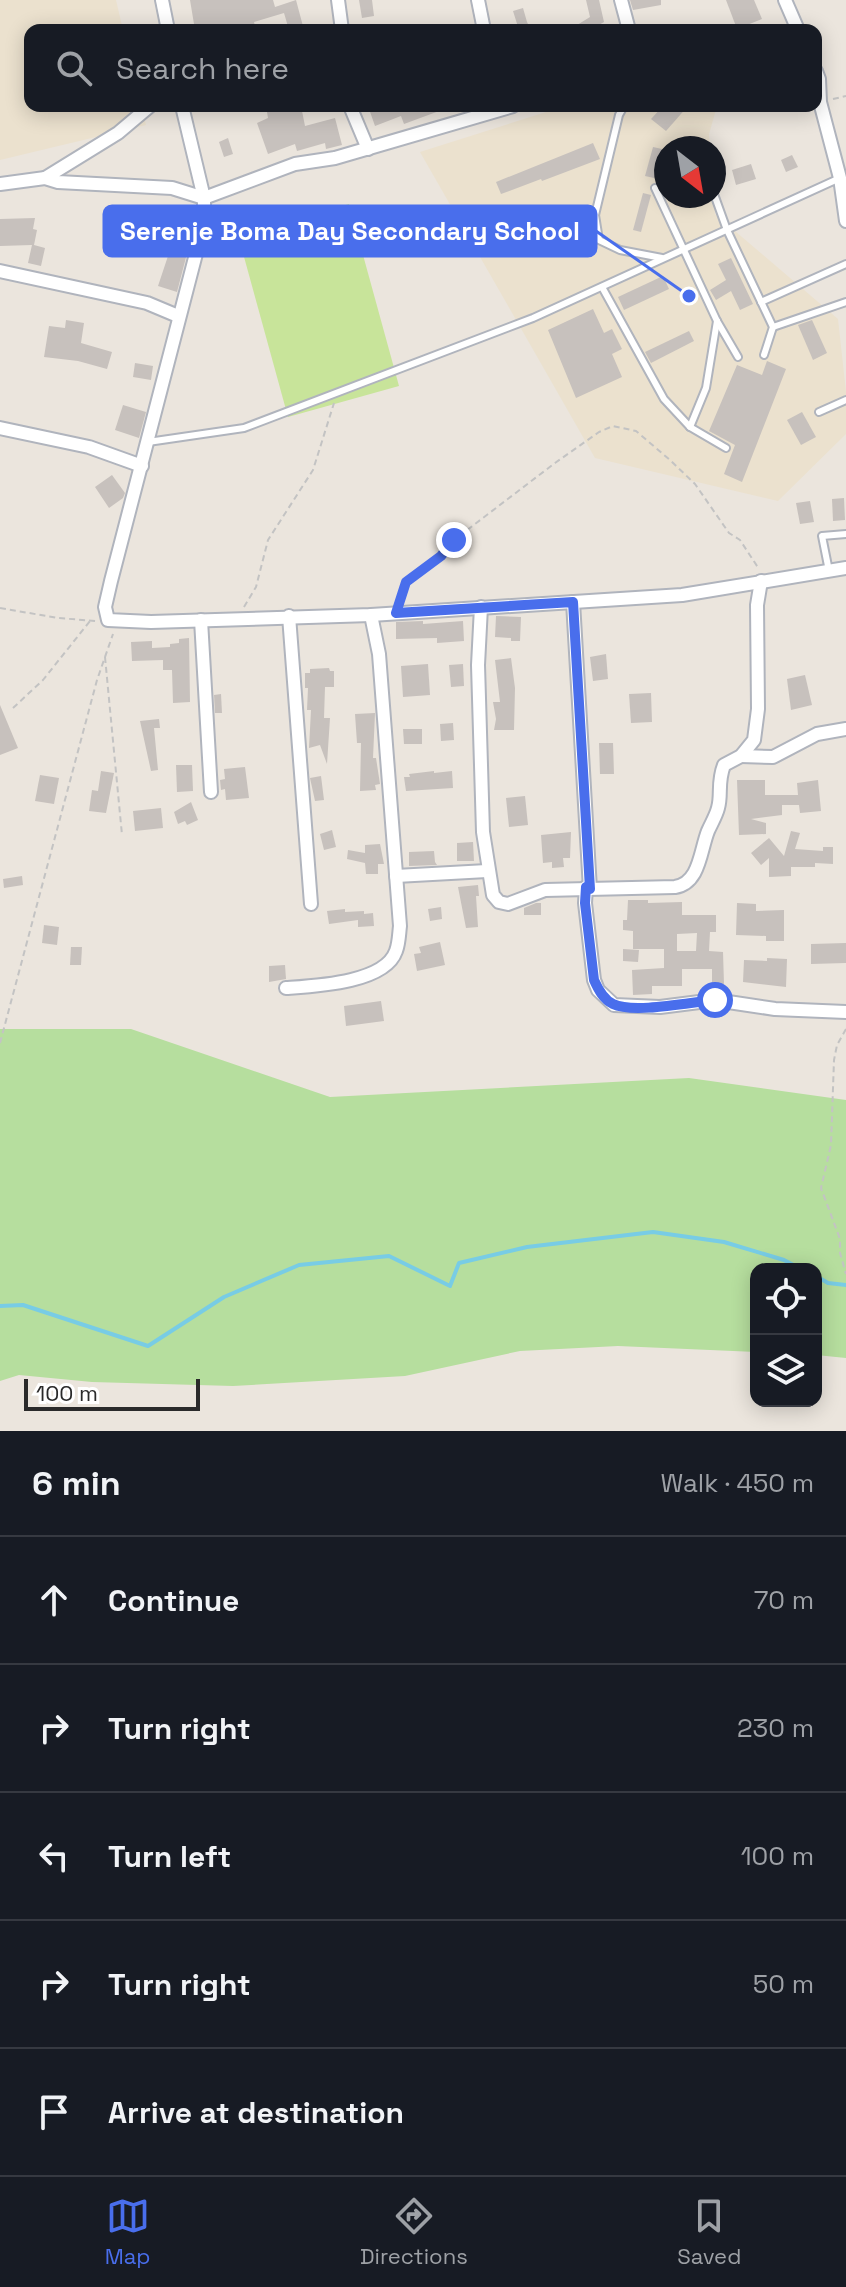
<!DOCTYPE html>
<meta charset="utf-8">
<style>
body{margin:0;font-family:"Space Grotesk",sans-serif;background:#20242c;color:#f1f3f6}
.controls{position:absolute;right:24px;bottom:24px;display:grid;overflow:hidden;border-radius:16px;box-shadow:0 4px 20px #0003}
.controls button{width:72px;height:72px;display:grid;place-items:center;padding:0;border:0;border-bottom:2px solid #363941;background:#171b24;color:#f1f3f6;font:40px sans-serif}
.compass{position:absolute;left:654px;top:136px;width:72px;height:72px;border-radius:50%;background:#171b24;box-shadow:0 4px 20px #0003;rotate:149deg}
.scale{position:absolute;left:24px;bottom:20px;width:176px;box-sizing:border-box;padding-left:8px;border:4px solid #2a2a2a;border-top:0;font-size:22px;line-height:28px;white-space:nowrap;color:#2a2a2a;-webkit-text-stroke:6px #fff;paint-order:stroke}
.stop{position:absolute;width:24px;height:24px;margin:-18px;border:6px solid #496eec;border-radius:50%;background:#fff}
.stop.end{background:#496eec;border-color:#fff;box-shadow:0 2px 8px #0008}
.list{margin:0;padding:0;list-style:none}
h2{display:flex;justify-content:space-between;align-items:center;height:104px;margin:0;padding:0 32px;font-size:34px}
h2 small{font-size:26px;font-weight:400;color:#9ea1a6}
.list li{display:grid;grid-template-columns:52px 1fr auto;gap:24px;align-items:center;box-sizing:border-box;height:128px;padding:0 32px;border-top:2px solid #363941}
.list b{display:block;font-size:30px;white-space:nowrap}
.list em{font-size:26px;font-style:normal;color:#9ea1a6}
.icon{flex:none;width:44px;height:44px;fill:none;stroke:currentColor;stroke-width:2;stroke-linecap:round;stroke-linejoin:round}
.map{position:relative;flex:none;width:846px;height:1431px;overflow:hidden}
.search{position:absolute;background:#171b24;box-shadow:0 4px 20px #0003;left:24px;right:24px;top:24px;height:88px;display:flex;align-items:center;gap:20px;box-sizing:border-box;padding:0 28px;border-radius:16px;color:#9ea1a6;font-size:30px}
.sheet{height:744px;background:#171b24}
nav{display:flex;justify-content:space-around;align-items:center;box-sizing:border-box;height:112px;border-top:2px solid #363941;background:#171b24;font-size:22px;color:#9ea1a6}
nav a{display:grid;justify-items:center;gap:4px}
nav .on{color:#496eec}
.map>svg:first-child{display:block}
.education{fill:#ebe1ce}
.green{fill:#b6de9e}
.pitch{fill:#c8e49a}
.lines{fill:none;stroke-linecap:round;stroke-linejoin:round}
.stream{stroke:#78cce5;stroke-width:4}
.building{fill:#c7c1bd;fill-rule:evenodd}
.lane-casing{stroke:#b0b4bd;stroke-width:10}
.street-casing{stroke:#b0b4bd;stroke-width:16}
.path{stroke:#c3c3c3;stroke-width:2;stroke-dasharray:6 4;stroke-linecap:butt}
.lane{stroke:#fff;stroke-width:6}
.street{stroke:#fff;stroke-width:12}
.route{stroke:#496eec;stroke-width:10}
.leader{fill:none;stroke:#496eec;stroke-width:3}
.callout-dot{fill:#496eec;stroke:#fff;stroke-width:3}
.callout{fill:#496eec;stroke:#496eec;stroke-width:3}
.callout-label{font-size:26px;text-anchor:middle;font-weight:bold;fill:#fff}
</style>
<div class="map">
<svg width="846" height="1431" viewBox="0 0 846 1431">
<rect width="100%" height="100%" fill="#ebe5dd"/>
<g class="education">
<path d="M0,0H116L123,30H30V106H141L146,125L0,160Z"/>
<path d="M565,106H717L709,134L710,148H666V196H714L715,214L838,319L846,392V434L778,501L595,458L420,152Z"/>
</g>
<path class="green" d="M0,1029H131L330,1097L689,1078L846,1100V1358L816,1355V1269H756V1352L618,1346L520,1351L405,1376L233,1386L92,1382L19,1375L0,1381Z"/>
<path class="pitch" d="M349,204L399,386L288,417L238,235Z"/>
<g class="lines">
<g class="stream">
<path d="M816,1276L828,1283L846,1285"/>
<path d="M0,1306L23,1305L148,1346L224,1297L299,1265L389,1256L450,1286L459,1263L527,1247L653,1232L724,1242L784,1260L801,1269"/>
</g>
</g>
<g class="building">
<path d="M190,0H273L275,7L296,0L304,30H289L284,13L254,22L256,30H195Z"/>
<path d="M359,0H372L374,16L362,18Z"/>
<path d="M586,0H599L604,22L590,30H569L590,17Z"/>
<path d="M630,0H661V5L633,10Z"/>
<path d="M726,0H754L762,19L737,29Z"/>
<path d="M523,8L527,22L531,30H519L513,11Z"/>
<path d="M266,106H297L298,112L302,111L305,126L335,118L342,145L326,149L325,143L297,151L295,144L268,154L257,123L268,118Z"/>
<path d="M368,106H450V107L404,124L401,116L375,126Z"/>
<path d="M663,106H688L666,131L651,119Z"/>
<path d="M228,138L233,154L224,157L219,142Z"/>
<path d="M593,143L600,159L542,181L541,179L501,194L496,182Z"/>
<path d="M653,147L662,149L654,178L645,176Z"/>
<path d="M792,155L798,167L786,172L781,160Z"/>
<path d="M751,164L756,179L736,185L732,170Z"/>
<path d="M643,193L651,195L641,232L633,230Z"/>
<path d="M35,218L33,229L37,230L34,245L45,248L41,266L28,263L32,245L0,246V219Z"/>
<path d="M174,238L190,242L177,292L158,286Z"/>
<path d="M731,258L753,304L740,310L731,291L716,300L710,290L726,280L718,264Z"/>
<path d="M663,276L669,289L624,310L618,297Z"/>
<path d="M593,309L604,333L612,329L622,349L612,354L622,377L576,398L548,330Z"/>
<path d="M66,320L84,323L81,343L112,352L107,369L78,361L44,357L49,326L65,328Z"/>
<path d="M812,320L827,353L813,360L798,325Z"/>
<path d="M689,331L694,341L651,363L645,352Z"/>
<path d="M767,361L786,369L742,482L724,474L735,445L709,431L737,365L762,375Z"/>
<path d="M135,363L153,366L151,380L133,377Z"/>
<path d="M123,405L146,412L139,438L115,430Z"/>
<path d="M802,412L816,437L801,445L787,420Z"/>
<path d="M112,475L125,493L123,498L109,508L95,487Z"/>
<path d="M844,498L845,520L833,521L832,499Z"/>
<path d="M810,501L814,522L800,524L796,503Z"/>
<path d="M496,616L521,617L520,641H511V638L495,637Z"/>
<path d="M423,621V624L463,621L464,641L437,643V638L396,639V622Z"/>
<path d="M189,638L190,702L173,703L172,670H163V660L132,661L131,642L152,641V648L170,647V644L179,643V639Z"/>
<path d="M606,654L608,679L593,681L590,657Z"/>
<path d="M511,658L515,688L514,730H494L496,719L493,702H500L495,660Z"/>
<path d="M428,664L430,695L403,697L401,666Z"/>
<path d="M463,664L464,686L451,687L449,665Z"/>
<path d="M329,668L330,671H334V687H325L324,718H330L327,764L320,745L309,748L311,710H307L308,688H305V673H310V669Z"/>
<path d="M805,675L812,705L791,710L787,679Z"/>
<path d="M651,693L652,722L631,723L629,694Z"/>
<path d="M221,694L222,713H215L214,695Z"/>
<path d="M0,705L18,748L0,755Z"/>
<path d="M375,713L373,758H376L380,784L375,785L376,790L360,791L361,743H357L355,714Z"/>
<path d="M159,719L160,728H154L158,770L151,771L140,721Z"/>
<path d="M453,723L454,740L441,741L440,724Z"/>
<path d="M403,729H422V744H404Z"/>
<path d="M599,743H613L614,774H600Z"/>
<path d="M176,765H192L193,791L177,792Z"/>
<path d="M245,767L249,798L226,800L225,789L221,790L220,780L225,779L224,769Z"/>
<path d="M101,771L114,773L106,813L89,811L92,790L98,791Z"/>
<path d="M434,771V773L452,771L453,788L406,791L404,777H410L409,774Z"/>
<path d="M40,775L59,778L54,804L35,801Z"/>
<path d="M321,776L324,800L315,801L310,778Z"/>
<path d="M737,780H765V795H798L797,783L818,780L821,811L800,813L799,805H782V815L751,819L766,823V834L739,835Z"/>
<path d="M525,796L528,825L509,827L506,798Z"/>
<path d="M191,802L198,820L187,825L185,821L178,824L174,812Z"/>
<path d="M161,808L163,828L135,831L133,811Z"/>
<path d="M332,830L336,847L324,850L320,834Z"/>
<path d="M791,831L800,833L795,849L823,851V847H833V864L815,863V867H791V876L769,877V858L761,865L751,853L769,838L784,856Z"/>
<path d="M571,832L570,858H563L564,867L552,868V862L543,863L541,835Z"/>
<path d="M473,842L474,861H457V843Z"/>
<path d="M380,844L384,864H378V874H366L365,863L347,859L348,850L365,853V845Z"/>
<path d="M434,851L435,862L437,865L409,866V852Z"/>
<path d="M22,876L23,885L4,888L3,879Z"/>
<path d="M478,885L479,896H476L478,927L466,928L458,887Z"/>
<path d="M628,900H648V903L682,902V915H716V932H710L709,951L723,952L724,984H712V969H682V986H652V994L633,995L632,970L664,968V949H633V931L623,930V920H627ZM697,933L696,951H677V934Z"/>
<path d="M536,903H541V915H524V908Z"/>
<path d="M737,903L756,904V911L784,910V941H766V936L736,935Z"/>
<path d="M441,907L442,919L430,921L428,909Z"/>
<path d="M345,909V912L364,911V914L373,913L374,926L358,927V920L329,924L327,911Z"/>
<path d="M44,925L59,927L57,945L42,943Z"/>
<path d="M440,942L445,965L417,971L414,954L421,953L419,947Z"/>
<path d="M846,943V963L811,964V944Z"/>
<path d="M71,947H82L81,965H70Z"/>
<path d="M623,949L639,950L638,962L623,961Z"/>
<path d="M767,958L787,959L786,987L743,982L744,960L767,961Z"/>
<path d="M285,965L286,979L269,982V966Z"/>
<path d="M381,1001L384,1021L346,1026L344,1006Z"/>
</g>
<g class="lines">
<g class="lane-casing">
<g id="lane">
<path d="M624,106L619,115L595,215L599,240L620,250L662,258"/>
<path d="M655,188L717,321L738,357"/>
<path d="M714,194L727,230L773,327L764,355"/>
<path d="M602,287L664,399L690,427L726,448"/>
<path d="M761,302L846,264"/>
<path d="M773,327L846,302"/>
<path d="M819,412L846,400"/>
<path d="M690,427L706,388L717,321"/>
<path d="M148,442L244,428L533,318L840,178"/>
<path d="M829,571L822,536L846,534"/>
</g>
</g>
<g class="street-casing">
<g id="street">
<path d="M162,0L168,30"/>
<path d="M338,0L342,30"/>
<path d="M478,0L484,30"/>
<path d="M621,0L629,30"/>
<path d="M785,0L798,30"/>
<path d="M816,71L819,79L820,102L840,178L846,221"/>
<path d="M182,106L204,198V223L111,581L105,607L108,620L151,622L371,615L682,595L846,568"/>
<path d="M350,106L368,149"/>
<path d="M45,178L118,133L150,106"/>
<path d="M0,184L45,178L58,182L172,188L204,198L295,164L335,158L513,106"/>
<path d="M0,271L147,303L178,316"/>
<path d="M0,428L89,447L142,466"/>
<path d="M573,602L590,889"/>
<path d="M481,607L478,665L483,832L493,895L499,902L508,904L545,890L675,887C700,883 700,851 708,831C711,824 716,816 718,808C722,794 717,783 724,765L741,756L754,740L758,709L757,605L761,581"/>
<path d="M289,616L311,904"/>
<path d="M201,620L211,792"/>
<path d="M741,756L773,757L817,734L846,729"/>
<path d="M396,876L487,871"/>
<path d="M586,887L585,903L594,980L598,990L614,1005L660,1007L715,1000L775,1009L846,1012"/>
<path d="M286,988C315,986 385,983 396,951C399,943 399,934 400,926L379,654L371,615"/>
</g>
</g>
<g class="path">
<path d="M833,99L846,96"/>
<path d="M400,600L406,582L441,556L454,540L555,463L599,432L613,426L636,431L670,460L695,484L729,533L740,540L759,569"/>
<path d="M244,607L256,587L268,540L313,470L334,403"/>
<path d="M0,608L58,618L96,621"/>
<path d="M105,657L122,835"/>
<path d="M13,708L43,680L90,621"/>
<path d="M846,1029L837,1045L834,1060L831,1145L821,1188L840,1239V1253L846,1274"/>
<path d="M0,1043L97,680L113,634"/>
</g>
<use href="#lane" class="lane"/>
<use href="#street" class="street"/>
</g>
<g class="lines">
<path class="route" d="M454,540L441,556L406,582L396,613L573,602L590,889L586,887L585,903L594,980C598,989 603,999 613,1004C634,1014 691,1002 715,1000"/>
</g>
<path class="leader" d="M689 296L596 231"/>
<circle class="callout-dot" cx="689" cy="296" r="8"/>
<rect class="callout" x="104" y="206" width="492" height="50" rx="8"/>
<g class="callout-label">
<text x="350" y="240">Serenje Boma Day Secondary School</text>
</g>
</svg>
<div class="controls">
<button><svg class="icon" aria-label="locate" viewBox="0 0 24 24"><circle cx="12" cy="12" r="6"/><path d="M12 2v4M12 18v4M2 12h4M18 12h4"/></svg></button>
<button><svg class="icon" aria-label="layers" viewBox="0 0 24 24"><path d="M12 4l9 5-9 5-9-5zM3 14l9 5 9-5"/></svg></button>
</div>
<svg class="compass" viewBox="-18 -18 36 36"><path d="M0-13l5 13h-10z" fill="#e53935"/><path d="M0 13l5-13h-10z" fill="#9ea1a6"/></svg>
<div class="scale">100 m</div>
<div class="stop" style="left:715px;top:1000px"></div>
<div class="stop end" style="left:454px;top:540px"></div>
<div class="search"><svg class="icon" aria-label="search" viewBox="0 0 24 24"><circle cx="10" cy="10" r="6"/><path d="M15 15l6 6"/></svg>Search here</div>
</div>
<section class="sheet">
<h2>6 min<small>Walk · 450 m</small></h2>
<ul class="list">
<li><svg class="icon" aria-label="ahead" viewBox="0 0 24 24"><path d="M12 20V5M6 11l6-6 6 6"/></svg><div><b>Continue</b></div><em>70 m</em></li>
<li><svg class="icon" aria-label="right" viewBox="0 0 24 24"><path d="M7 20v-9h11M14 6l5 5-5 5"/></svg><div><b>Turn right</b></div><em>230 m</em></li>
<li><svg class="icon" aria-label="left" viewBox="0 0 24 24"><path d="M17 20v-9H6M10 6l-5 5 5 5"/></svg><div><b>Turn left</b></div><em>100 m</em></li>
<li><svg class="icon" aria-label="right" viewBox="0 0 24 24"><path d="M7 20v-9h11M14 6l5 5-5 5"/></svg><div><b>Turn right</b></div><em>50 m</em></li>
<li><svg class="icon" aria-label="arrive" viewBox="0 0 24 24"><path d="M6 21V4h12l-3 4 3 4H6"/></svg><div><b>Arrive at destination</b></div></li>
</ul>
</section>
<nav>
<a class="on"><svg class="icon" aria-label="map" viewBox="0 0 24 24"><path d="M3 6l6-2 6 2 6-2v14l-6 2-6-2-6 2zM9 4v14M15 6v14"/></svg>Map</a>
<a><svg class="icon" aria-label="directions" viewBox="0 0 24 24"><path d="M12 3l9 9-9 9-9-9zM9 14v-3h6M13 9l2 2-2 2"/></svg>Directions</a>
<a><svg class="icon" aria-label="saved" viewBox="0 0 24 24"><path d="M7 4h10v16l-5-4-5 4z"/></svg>Saved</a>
</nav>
